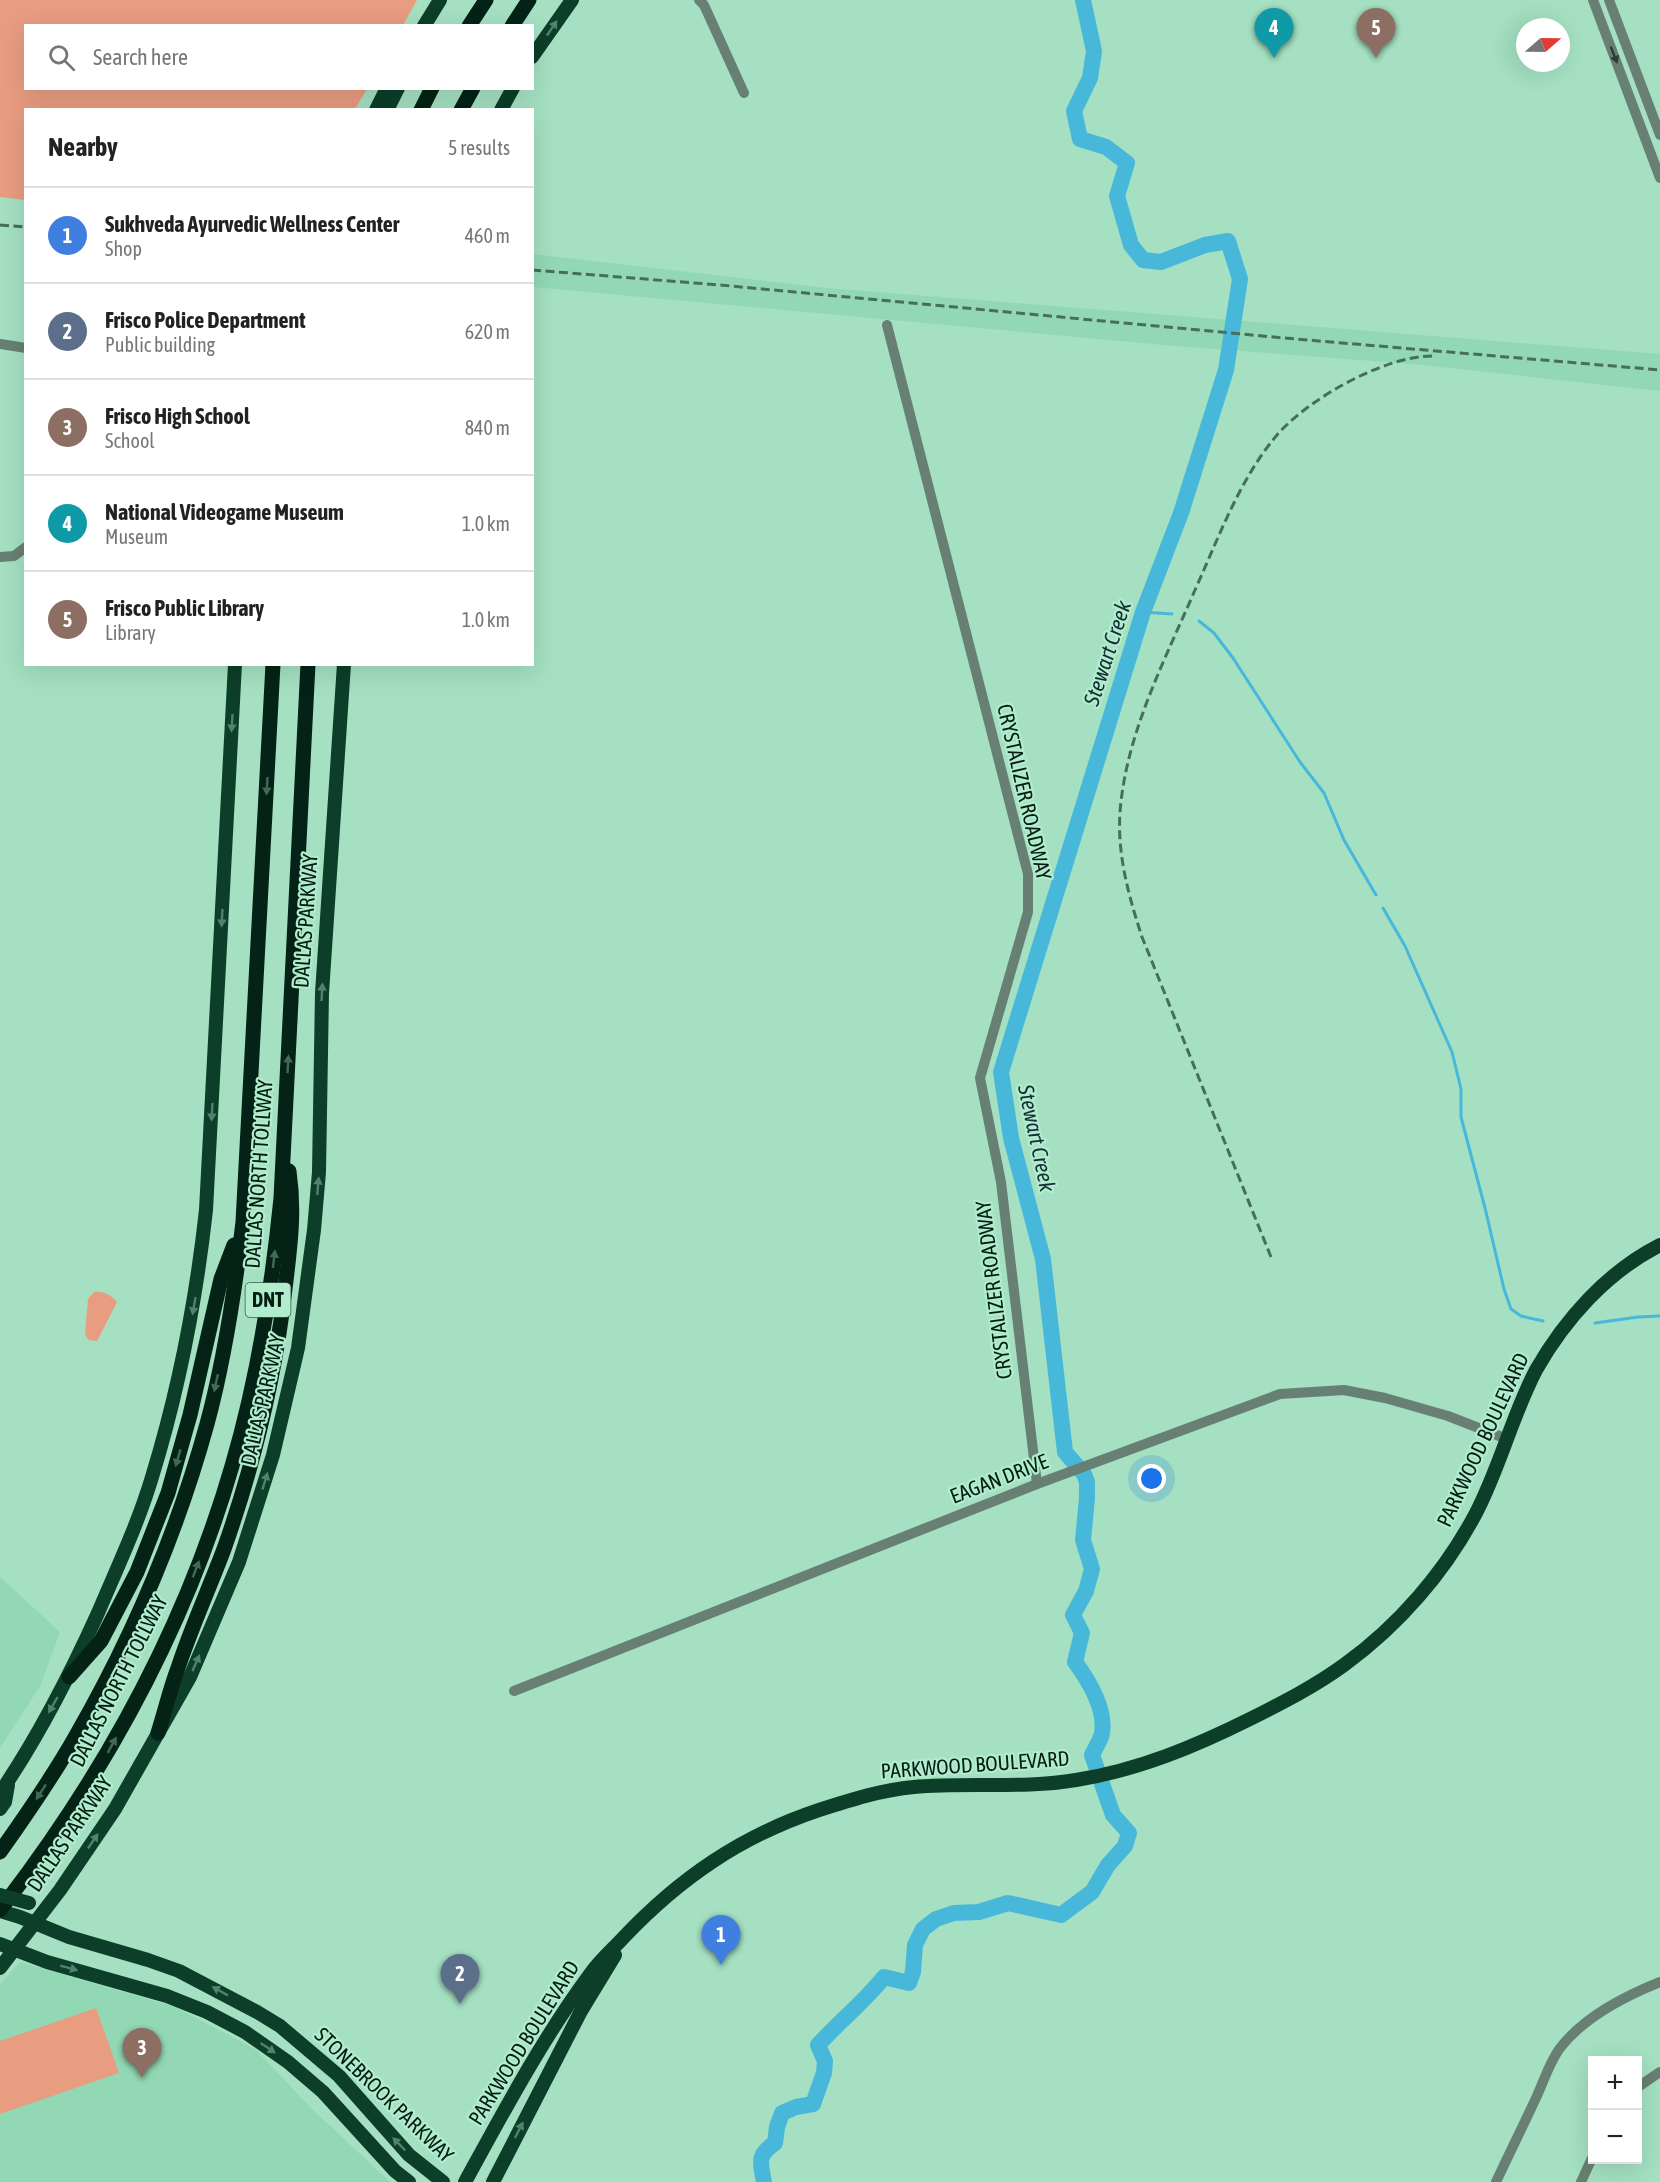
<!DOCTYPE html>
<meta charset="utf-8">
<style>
body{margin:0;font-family:"Asap Condensed",sans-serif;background:#f2f2f2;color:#222}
.controls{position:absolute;right:18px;bottom:18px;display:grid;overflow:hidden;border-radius:0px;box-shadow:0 6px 24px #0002}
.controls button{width:54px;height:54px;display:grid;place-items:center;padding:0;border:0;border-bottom:2px solid #e0e0e0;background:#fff;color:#222;font:30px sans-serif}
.compass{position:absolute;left:1516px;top:18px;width:54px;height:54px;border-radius:50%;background:#fff;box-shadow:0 6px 24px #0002;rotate:70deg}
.you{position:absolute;left:1152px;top:1479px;width:21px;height:21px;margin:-15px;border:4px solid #fff;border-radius:50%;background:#1a73e8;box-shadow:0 0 0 9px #1a73e833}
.badge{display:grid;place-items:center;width:39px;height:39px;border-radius:50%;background:#a22a81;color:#fff;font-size:20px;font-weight:700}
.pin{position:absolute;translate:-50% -50px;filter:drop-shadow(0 2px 3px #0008)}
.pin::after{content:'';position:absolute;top:32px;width:21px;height:18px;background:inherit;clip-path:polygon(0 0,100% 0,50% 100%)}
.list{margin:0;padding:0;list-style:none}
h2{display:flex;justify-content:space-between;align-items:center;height:78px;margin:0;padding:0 24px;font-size:26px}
h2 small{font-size:20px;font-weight:400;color:#767676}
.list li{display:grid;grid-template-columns:39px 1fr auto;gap:18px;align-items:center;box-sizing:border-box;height:96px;padding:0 24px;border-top:2px solid #e0e0e0}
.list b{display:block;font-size:22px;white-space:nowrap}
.list p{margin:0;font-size:20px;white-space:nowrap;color:#767676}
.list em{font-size:20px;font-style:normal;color:#767676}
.icon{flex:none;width:33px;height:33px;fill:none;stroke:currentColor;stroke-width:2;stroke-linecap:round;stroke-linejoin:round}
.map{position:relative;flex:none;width:1660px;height:2182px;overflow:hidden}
.search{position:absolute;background:#fff;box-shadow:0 6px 24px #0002;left:24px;top:24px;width:510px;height:66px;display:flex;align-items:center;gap:15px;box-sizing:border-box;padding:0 21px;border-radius:0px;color:#767676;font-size:22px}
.panel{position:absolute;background:#fff;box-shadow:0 6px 24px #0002;left:24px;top:108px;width:510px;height:558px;border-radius:0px}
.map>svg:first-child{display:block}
.built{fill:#93d8b5}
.park{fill:#e89c80}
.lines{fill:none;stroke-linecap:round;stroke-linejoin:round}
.stream{stroke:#48b8da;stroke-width:3}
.river{stroke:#48b8da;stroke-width:16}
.minor{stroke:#687f73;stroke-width:10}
.major{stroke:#0c3e29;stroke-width:14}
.highway{stroke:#042316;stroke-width:15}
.rail{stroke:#476e5b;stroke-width:3;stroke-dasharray:9 4.5;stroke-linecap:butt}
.major-bridge{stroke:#0c3e29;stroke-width:14}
.oneway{fill:#4e846b}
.oneway2{fill:#283f34}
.oneway3{fill:#416a56}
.labels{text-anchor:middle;stroke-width:4.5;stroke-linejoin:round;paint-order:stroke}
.shield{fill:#b1edcd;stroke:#395b4a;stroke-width:1.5}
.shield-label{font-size:20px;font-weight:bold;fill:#051d12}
.street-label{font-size:21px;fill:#051d12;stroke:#b1edcd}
.water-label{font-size:22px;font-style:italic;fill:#142d35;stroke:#b1edcd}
</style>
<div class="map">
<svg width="1660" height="2182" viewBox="0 0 1660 2182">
<rect width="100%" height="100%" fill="#a4e0c1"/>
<g class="built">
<path d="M532,254L827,288L1660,354V391L1413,364L1175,346L533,287Z"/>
<path d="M0,1577L60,1632L40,1686L0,1748Z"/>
<path d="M20,1962L175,2007L255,2049L311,2108L390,2182H0V1984Z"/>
</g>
<g class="park">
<path d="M0,0H417L403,25L26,26V88L367,89L355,109L26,110L25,200L0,197Z"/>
<path d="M94,1292C103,1291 111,1295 117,1302L97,1341L89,1340L85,1335L88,1299Z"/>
<path d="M96,2008L119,2073L0,2114V2041Z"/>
</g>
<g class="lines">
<g class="stream">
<path d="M1143,612L1172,614"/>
<path d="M1199,621L1214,633L1233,658L1300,762L1324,793L1344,840L1376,895"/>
<path d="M1383,908L1405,946L1452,1052L1461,1089V1117L1485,1208L1504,1289L1511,1309L1521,1316L1543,1321"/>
<path d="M1595,1323L1638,1317L1660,1316"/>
</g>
<path class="river" d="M764,2182C760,2162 757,2155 775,2143L777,2127L782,2113L796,2107L813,2104L824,2073L825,2061L818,2045C839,2022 864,2002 884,1977L909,1983L913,1972L915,1945L923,1929L936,1919L954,1913L979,1912L1008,1903L1061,1915L1092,1892L1108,1865L1125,1846L1129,1833L1113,1815L1092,1755C1095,1748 1101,1740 1102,1733C1106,1708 1089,1681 1075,1662L1082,1633L1073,1615L1086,1591L1092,1569L1083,1540L1087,1498V1482L1084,1474L1065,1452L1043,1259L1011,1138L1001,1072L1143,612L1181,513L1226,370L1240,279L1228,241L1205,245L1161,262L1143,260L1131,245L1117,196L1127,163L1106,147L1080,139L1074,111L1090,78L1094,51L1083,0"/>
<g class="minor">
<path d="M699,0L704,5L744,93"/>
<path d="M1593,0L1660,178"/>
<path d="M1609,0L1660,135"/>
<path d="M887,325L1028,874V912L980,1078L1001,1182L1037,1484"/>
<path d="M0,344L26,348"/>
<path d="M0,557L14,556L26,547"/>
<path d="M514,1691L1037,1484L1280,1394L1344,1390L1385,1398L1448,1416L1507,1439"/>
<path d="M1638,2087L1660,2072"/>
<path d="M1496,2182C1509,2154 1523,2126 1536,2098C1544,2081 1549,2063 1560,2048C1584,2017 1625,1996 1660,1982"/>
<path d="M1581,2182L1592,2158"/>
</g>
<g class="major">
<path d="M424,26L440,0"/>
<path d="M532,57L572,0"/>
<path d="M376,110L387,88"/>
<path d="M387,110L398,88"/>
<path d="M501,110L513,88"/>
<path d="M0,1793C39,1736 70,1675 98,1613C117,1568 138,1524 152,1477C179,1389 196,1301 206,1210L235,664"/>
<path d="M0,1809L5,1802L8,1785"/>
<path d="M0,1911L20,1917L69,1937L148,1960L179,1971L257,2012L280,2026L339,2076L409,2155L443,2182"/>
<path d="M0,1944L47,1962L167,1996L207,2012L245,2032L288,2062L323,2092L395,2171L409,2182"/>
<path d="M0,1968L60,1890L115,1809L190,1677L239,1562L273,1455L298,1348L314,1230L319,1172L322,993L344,664"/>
<path d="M465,2182C504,2111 542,2039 591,1973C600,1960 613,1949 624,1937C680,1878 741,1836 819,1810C850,1800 881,1790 914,1787C968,1782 1023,1789 1076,1780C1139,1770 1196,1746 1252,1718C1284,1702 1315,1686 1344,1665C1398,1626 1445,1572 1476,1513C1500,1467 1512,1416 1536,1370C1565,1319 1607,1272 1660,1245"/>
<path d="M493,2182L581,2011L615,1955"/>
</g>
<g class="highway">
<path d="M469,26L486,0"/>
<path d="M512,26L529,0"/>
<path d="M421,110L432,88"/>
<path d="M461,110L473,88"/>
<path d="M69,1677L101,1641L137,1572L168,1493L190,1415L221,1279L234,1245"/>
<path d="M158,1733C165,1711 170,1689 178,1668C191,1628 209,1589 224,1549C254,1464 275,1378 285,1289C290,1247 295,1212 289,1171"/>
<path d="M0,1852C27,1814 54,1775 77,1734C133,1636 177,1533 207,1424C225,1358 235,1290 243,1222L273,664"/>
<path d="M0,1910C103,1777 185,1628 232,1466C258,1378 272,1288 281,1198L308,664"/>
</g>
<g class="rail">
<path d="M0,225L26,227"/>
<path d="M532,270L720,285L1284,338L1660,370"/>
<path d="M1271,1257L1142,937C1129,897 1117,855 1120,812C1126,734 1164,662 1195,590C1219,537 1239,480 1277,435C1308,399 1384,356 1432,356"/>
</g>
<path class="major-bridge" d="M0,1895L29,1903"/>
</g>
<defs><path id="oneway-solid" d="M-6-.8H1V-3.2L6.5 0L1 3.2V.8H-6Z" transform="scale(1.5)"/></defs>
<g class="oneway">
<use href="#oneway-solid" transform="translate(552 28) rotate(-56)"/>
<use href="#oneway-solid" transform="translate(232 723) rotate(93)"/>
<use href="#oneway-solid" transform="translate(222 918) rotate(93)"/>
<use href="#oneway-solid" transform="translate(322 992) rotate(-87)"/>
<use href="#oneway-solid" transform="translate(212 1112) rotate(93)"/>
<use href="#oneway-solid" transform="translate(318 1186) rotate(-85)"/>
<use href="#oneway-solid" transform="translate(194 1306) rotate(100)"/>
<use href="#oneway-solid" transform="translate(265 1481) rotate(-73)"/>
<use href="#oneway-solid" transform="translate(196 1663) rotate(-66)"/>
<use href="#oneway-solid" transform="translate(53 1705) rotate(120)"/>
<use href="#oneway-solid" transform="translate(93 1841) rotate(-56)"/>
<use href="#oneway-solid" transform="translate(69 1968) rotate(15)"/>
<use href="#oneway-solid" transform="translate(220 1991) rotate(-151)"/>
<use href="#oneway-solid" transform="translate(268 2048) rotate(34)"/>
<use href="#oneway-solid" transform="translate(519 2130) rotate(-63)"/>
<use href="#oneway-solid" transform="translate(399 2144) rotate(-134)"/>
</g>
<use class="oneway2" href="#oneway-solid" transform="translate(1614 55) rotate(69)"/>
<g class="oneway3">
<use href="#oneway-solid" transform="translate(267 786) rotate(93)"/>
<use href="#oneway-solid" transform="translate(288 1064) rotate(-87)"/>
<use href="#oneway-solid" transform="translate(274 1259) rotate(-83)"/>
<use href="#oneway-solid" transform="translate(216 1383) rotate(102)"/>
<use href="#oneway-solid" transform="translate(178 1458) rotate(106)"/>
<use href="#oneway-solid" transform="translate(196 1569) rotate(-69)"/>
<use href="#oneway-solid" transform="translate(112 1745) rotate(-61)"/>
<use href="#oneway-solid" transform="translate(41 1792) rotate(123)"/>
</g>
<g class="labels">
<rect class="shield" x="245.5" y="1283" width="45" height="34" rx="4.5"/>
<g class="shield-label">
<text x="268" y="1307">DNT</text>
</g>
<g class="street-label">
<text transform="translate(1024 792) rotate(77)" y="7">CRYSTALIZER ROADWAY</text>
<text transform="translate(306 921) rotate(-86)" y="7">DALLAS PARKWAY</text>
<text transform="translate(259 1174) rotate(-86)" y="7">DALLAS NORTH TOLLWAY</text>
<text transform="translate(994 1290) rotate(-97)" y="7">CRYSTALIZER ROADWAY</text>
<text transform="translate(263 1400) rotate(-77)" y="7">DALLAS PARKWAY</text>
<text transform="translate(1483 1440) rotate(-65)" y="7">PARKWOOD BOULEVARD</text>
<text transform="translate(999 1479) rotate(-21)" y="7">EAGAN DRIVE</text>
<text transform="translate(119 1681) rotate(-63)" y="7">DALLAS NORTH TOLLWAY</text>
<text transform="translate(975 1765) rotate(-4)" y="7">PARKWOOD BOULEVARD</text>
<text transform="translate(70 1834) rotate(-56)" y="7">DALLAS PARKWAY</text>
<text transform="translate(524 2043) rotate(-58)" y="7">PARKWOOD BOULEVARD</text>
<text transform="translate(384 2095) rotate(44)" y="7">STONEBROOK PARKWAY</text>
</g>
<g class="water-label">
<text transform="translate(1107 653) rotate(-72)" y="8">Stewart Creek</text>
<text transform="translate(1037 1138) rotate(78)" y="8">Stewart Creek</text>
</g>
</g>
</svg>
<div class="controls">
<button>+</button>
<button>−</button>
</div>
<svg class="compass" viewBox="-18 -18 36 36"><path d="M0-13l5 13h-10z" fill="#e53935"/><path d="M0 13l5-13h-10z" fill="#767676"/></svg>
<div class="you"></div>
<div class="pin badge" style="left:721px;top:1965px;background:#3f7fe0">1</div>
<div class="pin badge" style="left:460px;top:2004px;background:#5c6f8a">2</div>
<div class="pin badge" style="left:142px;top:2078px;background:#8d6e63">3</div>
<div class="pin badge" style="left:1274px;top:58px;background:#0f9aa8">4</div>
<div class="pin badge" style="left:1376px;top:58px;background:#8d6e63">5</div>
<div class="search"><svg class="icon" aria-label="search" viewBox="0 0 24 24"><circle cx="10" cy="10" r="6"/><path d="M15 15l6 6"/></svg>Search here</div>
<section class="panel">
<h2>Nearby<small>5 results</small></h2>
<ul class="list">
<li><span class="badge" style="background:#3f7fe0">1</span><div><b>Sukhveda Ayurvedic Wellness Center</b><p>Shop</p></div><em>460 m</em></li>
<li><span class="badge" style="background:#5c6f8a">2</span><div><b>Frisco Police Department</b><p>Public building</p></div><em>620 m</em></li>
<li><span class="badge" style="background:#8d6e63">3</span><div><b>Frisco High School</b><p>School</p></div><em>840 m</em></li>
<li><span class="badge" style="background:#0f9aa8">4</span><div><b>National Videogame Museum</b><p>Museum</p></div><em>1.0 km</em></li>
<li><span class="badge" style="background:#8d6e63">5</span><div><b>Frisco Public Library</b><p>Library</p></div><em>1.0 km</em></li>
</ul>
</section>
</div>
